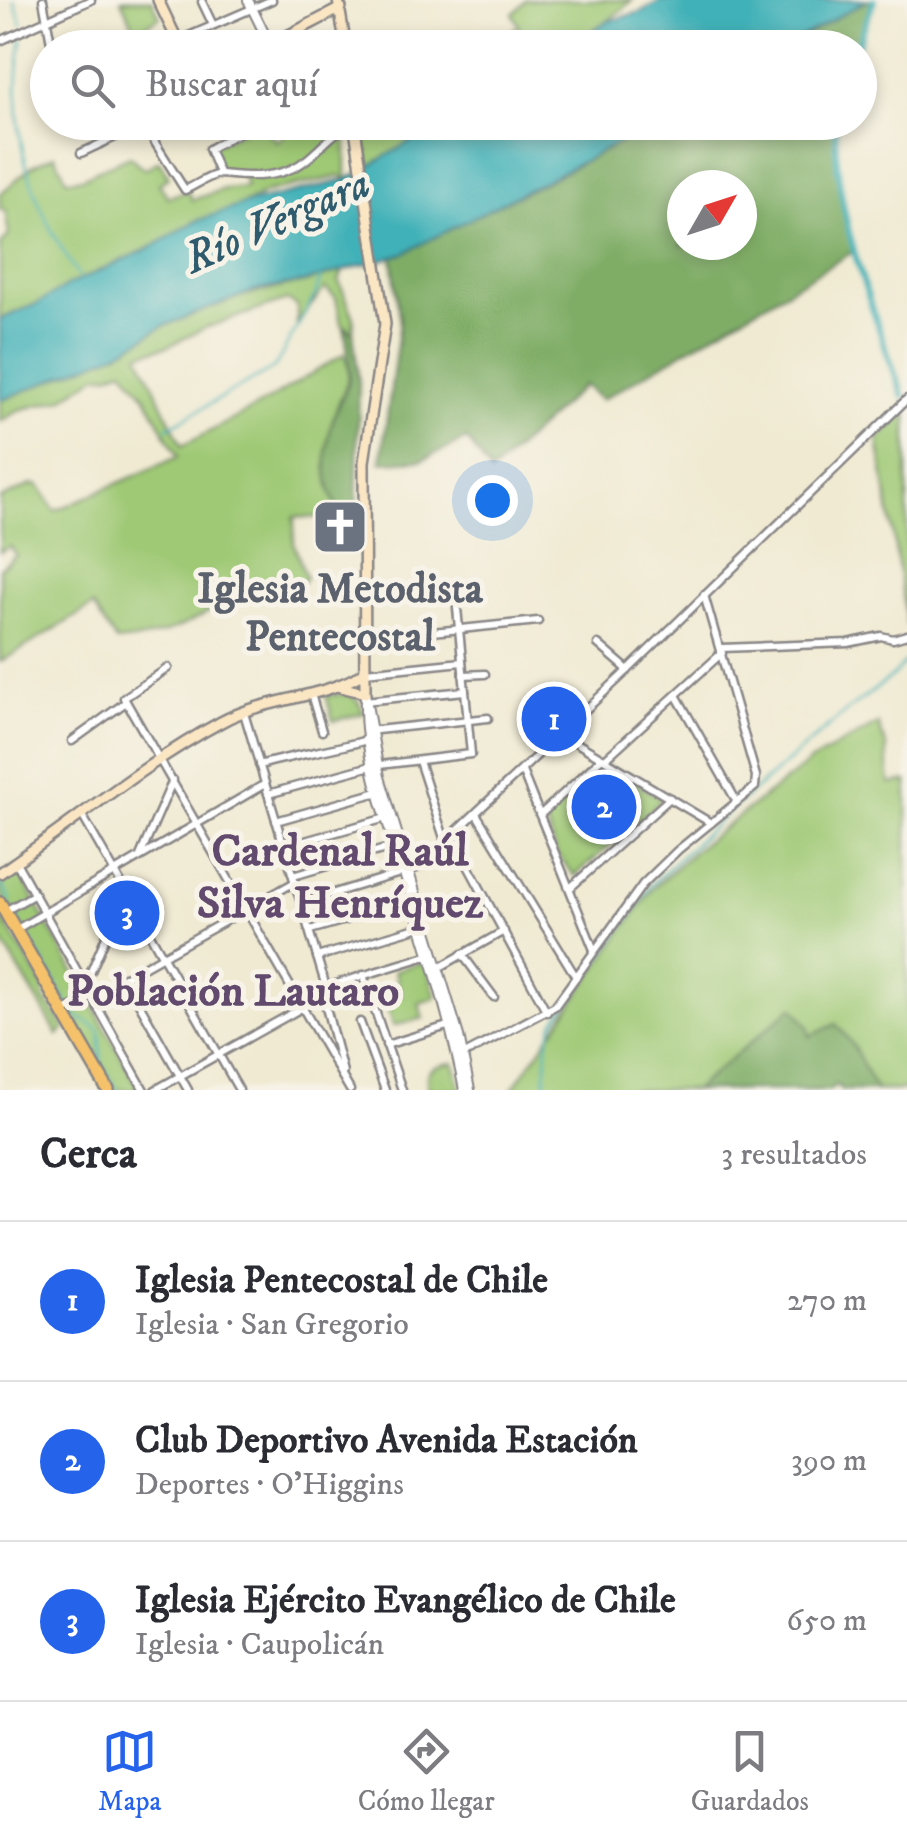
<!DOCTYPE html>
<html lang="es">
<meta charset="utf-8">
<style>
body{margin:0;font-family:"IM FELL DW Pica",serif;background:#f2f2f3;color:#2b2b33}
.compass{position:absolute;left:667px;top:170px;width:90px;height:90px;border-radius:50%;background:#fff;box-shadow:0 5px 15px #0003;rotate:51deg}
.you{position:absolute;left:492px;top:500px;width:35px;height:35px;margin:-25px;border:8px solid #fff;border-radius:50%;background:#1a73e8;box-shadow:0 0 0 15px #1a73e833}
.badge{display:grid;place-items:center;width:65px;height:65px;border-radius:50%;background:#2563eb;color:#fff;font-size:32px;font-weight:700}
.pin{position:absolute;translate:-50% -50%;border:5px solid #fff;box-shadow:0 2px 10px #0006}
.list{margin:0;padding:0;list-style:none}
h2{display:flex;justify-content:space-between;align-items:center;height:130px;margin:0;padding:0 40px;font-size:42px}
h2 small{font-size:32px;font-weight:400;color:#7c7c81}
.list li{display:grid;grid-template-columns:65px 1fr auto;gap:30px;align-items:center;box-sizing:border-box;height:160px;padding:0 40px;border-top:2px solid #e1e1e2}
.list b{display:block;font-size:38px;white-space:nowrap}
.list p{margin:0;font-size:32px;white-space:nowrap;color:#7c7c81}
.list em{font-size:32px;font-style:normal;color:#7c7c81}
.icon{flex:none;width:55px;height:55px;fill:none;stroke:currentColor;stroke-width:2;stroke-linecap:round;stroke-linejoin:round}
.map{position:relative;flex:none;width:907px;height:1090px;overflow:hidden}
.search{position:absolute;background:#fff;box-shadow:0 5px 15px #0003;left:30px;right:30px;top:30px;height:110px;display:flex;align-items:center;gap:25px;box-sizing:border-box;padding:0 35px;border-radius:55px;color:#7c7c81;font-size:38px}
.sheet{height:610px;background:#fff}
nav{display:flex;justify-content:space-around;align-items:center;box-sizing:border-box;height:140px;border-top:2px solid #e1e1e2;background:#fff;font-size:28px;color:#7c7c81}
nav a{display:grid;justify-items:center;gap:5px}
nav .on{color:#2563eb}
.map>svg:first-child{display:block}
.green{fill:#9fc975;stroke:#607658;stroke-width:2.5}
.forest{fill:#7fad66;stroke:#506850;stroke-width:2.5;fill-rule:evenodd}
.water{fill:#41b1b8;stroke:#326a7a;stroke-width:2.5}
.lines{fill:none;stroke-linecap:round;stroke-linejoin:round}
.stream{stroke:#41b1b8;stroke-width:2.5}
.canal{stroke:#41b1b8;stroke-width:6}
.minor-casing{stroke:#898686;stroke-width:11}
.tertiary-casing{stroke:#898686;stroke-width:12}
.secondary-casing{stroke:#898686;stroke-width:14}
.trunk-casing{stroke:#898686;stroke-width:16}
.minor{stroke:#fff;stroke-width:6}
.tertiary{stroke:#fff;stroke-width:8}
.secondary{stroke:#fbe6c4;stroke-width:9}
.trunk{stroke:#f5c16b;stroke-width:11}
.labels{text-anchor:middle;stroke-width:10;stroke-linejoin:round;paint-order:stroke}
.worship-label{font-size:42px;font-weight:bold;fill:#5b616d;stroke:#f7f3e8}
.water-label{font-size:45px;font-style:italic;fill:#2e5b6d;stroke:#f7f3e8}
.neighbourhood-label{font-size:45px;font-weight:bold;fill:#614a6d;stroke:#f7f3e8}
</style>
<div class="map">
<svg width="907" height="1090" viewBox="0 0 907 1090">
<rect width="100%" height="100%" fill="#f7f3e8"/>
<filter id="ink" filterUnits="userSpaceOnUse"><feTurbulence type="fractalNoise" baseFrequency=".01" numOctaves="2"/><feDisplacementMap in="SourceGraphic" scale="20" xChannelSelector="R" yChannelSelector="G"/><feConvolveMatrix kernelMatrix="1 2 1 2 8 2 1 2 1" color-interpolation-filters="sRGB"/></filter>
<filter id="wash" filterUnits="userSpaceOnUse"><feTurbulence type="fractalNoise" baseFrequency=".0048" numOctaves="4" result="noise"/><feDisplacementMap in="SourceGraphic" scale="40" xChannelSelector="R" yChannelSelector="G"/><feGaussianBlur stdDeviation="2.25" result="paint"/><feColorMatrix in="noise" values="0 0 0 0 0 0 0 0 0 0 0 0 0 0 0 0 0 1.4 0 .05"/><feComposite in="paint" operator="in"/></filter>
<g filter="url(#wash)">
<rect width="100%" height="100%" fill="#f0ead2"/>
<g class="green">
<path d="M121,0H152L160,17L136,31Z"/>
<path d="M526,0H632C624,9 579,44 568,47C550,53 501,47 480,48L519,26L513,14Z"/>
<path d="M241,123H262L276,141L284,136L282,130L300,123H346V181L342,176L267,192L224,214L194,222L152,247L68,285L39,303L0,319V246L9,235L5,210H0V194L32,166L55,155L67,180L82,178L129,156L144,169L159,161L169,177L159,184L168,197L188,191L192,200L224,189L246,187L243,174L219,170L211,150L217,143L246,129Z"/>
<path d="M360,123H441L369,168Z"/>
<path d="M344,268L339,281L354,318L353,332L341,323L336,298L325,288L297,323V306L287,300L205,328L169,346L139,354L182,446L264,403L344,354C353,373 347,383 340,400C325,435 320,487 344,518L294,517V544L306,578L300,585L258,599L249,587C202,616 173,638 116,642L93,606L0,662V568L16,555L10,546L0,552V499L33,484L39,486L55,511L178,457L146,397L123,369L108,375H98L63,399L19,410L0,422V401L120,352L164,326L242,296L304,282Z"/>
<path d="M907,413V625L878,439Z"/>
<path d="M348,694L358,701L364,713L333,721L326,695Z"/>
<path d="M878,724L886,746L890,784L907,781V1090H876L835,1025L810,1037L793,1007L694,1090H512L652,889L695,850L811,761Z"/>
<path d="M602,763L663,799L575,876L557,855L544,815Z"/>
<path d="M16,867L140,1090H115L0,893V876Z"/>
<path d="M0,914L44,987V998L65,1028L58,1035L0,938Z"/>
<path d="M426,961L436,998L419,1003L423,1018L393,1026L386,999L401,995L395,970Z"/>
<path d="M454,1063L461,1090H429C421,1068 435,1065 454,1063Z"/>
</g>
<g class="forest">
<path d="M867,0H874L857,47L785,48Z"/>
<path d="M657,123H835L839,185L853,252L601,400L584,385L491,473L467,439L422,460L381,462L400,322L392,257L533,188ZM682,185H742V245H682Z"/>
<path d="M344,328L353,332L359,383L356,518H344C321,488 323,445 336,411C340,398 349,388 350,374C350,368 346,334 344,328Z"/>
<path d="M793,1007L808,1026L810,1036L836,1024L852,1044L876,1090H843L836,1085L829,1090H694Z"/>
</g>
<g class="water">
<path d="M661,0H867L785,47H569L605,22L640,12Z"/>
<path d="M441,123H657L402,254L304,282L254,291L164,326L120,352L0,401V319L39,303L68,285L152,247L194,222L244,204L346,180Z"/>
</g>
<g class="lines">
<g class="stream">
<path d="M14,0L22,24"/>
<path d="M22,39C6,129 30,204 80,278"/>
<path d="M167,428L274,368L316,294L321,274"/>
<path d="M0,881L11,902"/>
<path d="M15,910L20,923"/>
<path d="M24,929L68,1005"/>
<path d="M71,1011C80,1022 92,1021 100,1032L101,1062L117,1090"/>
<path d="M545,1090L547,1047L553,1024L651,885L723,817L849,709L894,675L907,660"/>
</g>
<g class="canal">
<path d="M857,48L874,0"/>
<path d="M835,122C835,218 871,307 903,396"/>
<path d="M906,406L907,408"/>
</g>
</g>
</g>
<g filter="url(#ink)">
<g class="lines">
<g class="minor-casing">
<g id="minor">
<path d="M43,0L52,48"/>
<path d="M202,2L213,25"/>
<path d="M0,41L91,0"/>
<path d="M161,48L272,0"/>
<path d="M142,122L185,190C195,186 211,174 221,174C244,176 267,179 291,169C315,159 330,131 354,123"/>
<path d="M197,124L201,122"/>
<path d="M81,153L145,123"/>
<path d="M219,173L209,149L240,132L236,122"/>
<path d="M365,639L538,621"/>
<path d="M598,644L628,670"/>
<path d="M722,648L848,643L881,636L893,639L907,635"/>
<path d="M168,668L124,698L350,1090"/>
<path d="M365,672L462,662"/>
<path d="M463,675L485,674"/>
<path d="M311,694L322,731"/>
<path d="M676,695L737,802"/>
<path d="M364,701L465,691"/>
<path d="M244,713L326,987L323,996L343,1072"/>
<path d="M368,731L488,718"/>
<path d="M560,733L711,823"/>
<path d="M72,741L126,702"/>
<path d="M605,759L722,653"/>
<path d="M419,761L446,844"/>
<path d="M259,765C295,755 331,750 367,740"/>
<path d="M522,771L594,950"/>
<path d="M268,794L371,766L471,754L455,587"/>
<path d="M82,815L239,1090"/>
<path d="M477,815L576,977"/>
<path d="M540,815L602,758"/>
<path d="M276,821L378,792"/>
<path d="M453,838L547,1012"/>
<path d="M284,847L386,818"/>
<path d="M140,856L173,780"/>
<path d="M16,862L144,1090"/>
<path d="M293,876L399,845"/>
<path d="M570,888L670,798"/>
<path d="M301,903L417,868L628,670L907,399"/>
<path d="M5,911L35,894"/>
<path d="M17,929L265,784"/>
<path d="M310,930L412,901"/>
<path d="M462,954L494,997"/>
<path d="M317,957L420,927"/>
<path d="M435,970L504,931"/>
<path d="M363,975L402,1090"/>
<path d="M124,977L188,1090"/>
<path d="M86,983L125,892"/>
<path d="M326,987L430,955"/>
<path d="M63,1012L295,882"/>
<path d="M360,1022L385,1090"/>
<path d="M386,1045L454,1024"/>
<path d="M463,1055L555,1006L643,884L678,850L755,787L756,776L704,595"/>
<path d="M155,1090L323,996"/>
</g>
</g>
<g class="tertiary-casing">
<g id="tertiary">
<path d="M248,0L270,45"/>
<path d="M365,693L380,777L459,1036L470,1090"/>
<path d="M365,697C363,754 382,808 400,861C424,937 449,1012 464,1090"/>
</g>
</g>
<g class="secondary-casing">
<g id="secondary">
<path d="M158,0L181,48"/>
<path d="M338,0L346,48"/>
<path d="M264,48L341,8"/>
<path d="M336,686L365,693L364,462L385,324L354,122"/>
<path d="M0,873C73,823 143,764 221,722C266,697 322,700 365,672"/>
</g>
</g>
<g class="trunk-casing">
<path id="trunk" d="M0,903L108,1090"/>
</g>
<use href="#minor" class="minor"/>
<use href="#tertiary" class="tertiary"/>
<use href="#secondary" class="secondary"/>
<use href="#trunk" class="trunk"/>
</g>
</g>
<defs>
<g id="church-square" transform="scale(2.875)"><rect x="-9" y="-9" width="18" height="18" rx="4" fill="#6b7280" stroke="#f7f3e8"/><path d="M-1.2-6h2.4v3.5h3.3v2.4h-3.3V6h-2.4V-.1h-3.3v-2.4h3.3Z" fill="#fff"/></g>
</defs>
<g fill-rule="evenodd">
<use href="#church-square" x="340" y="527"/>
</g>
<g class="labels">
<g class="worship-label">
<text x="340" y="602">Iglesia Metodista<tspan x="340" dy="48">Pentecostal</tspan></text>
</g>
<g class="water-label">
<text transform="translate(276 219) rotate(-24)" y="16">Río Vergara</text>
</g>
<g class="neighbourhood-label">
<text x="340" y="865">Cardenal Raúl<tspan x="340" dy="52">Silva Henríquez</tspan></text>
<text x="233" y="1005">Población Lautaro</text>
</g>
</g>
</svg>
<svg class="compass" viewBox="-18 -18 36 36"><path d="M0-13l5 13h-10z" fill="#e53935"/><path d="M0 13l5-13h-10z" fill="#7c7c81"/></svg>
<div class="you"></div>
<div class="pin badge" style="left:554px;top:719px">1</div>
<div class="pin badge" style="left:604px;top:807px">2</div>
<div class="pin badge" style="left:127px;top:913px">3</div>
<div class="search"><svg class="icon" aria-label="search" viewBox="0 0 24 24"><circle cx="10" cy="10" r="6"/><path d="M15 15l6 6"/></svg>Buscar aquí</div>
</div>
<section class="sheet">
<h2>Cerca<small>3 resultados</small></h2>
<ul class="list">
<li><span class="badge">1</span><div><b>Iglesia Pentecostal de Chile</b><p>Iglesia · San Gregorio</p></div><em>270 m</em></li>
<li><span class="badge">2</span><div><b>Club Deportivo Avenida Estación</b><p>Deportes · O'Higgins</p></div><em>390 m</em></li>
<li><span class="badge">3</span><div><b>Iglesia Ejército Evangélico de Chile</b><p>Iglesia · Caupolicán</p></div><em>650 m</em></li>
</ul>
</section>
<nav>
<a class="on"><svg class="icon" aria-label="map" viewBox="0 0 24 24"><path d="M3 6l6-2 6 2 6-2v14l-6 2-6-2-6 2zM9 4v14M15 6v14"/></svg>Mapa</a>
<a><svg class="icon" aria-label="directions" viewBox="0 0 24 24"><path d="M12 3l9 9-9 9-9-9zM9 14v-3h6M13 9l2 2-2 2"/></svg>Cómo llegar</a>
<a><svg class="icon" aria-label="saved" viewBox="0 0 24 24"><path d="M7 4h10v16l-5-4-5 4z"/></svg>Guardados</a>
</nav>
